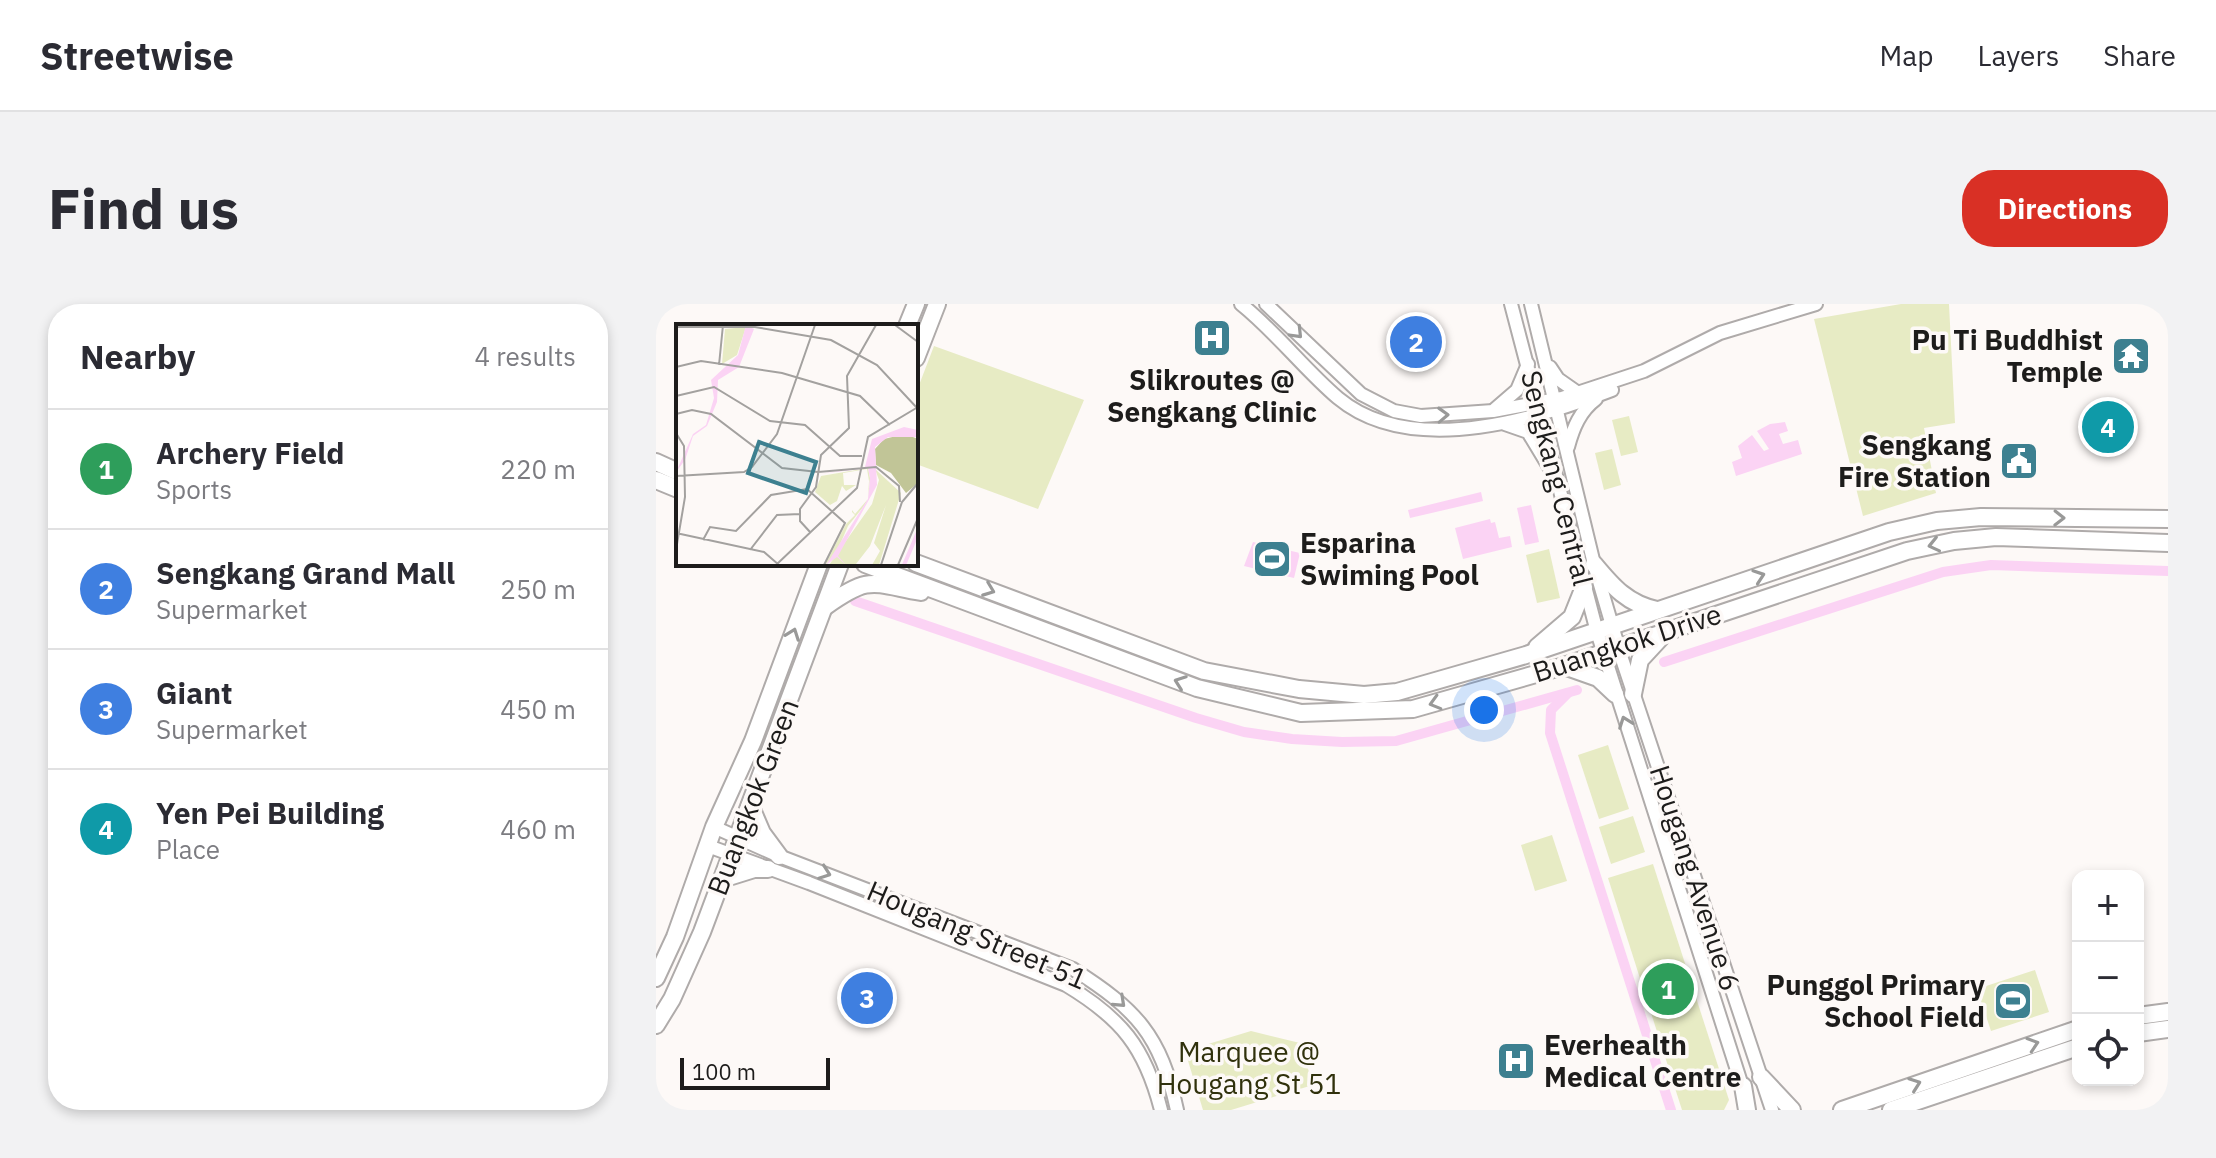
<!DOCTYPE html>
<meta charset="utf-8">
<style>
body{margin:0;font-family:"IBM Plex Sans",sans-serif;background:#f2f2f3;color:#2b2b33}
.controls{position:absolute;right:24px;bottom:24px;display:grid;overflow:hidden;border-radius:16px;box-shadow:0 4px 12px #0003}
.controls button{width:72px;height:72px;display:grid;place-items:center;padding:0;border:0;border-bottom:2px solid #e1e1e2;background:#fff;color:#2b2b33;font:40px sans-serif}
.scale{position:absolute;left:24px;bottom:20px;width:150px;box-sizing:border-box;padding-left:8px;border:4px solid #1d1c1b;border-top:0;font-size:22px;line-height:28px;white-space:nowrap;color:#1d1c1b;-webkit-text-stroke:6px #fdf9f7;paint-order:stroke}
.you{position:absolute;left:828px;top:406px;width:28px;height:28px;margin:-20px;border:6px solid #fff;border-radius:50%;background:#1a73e8;box-shadow:0 0 0 12px #1a73e833}
.badge{display:grid;place-items:center;width:52px;height:52px;border-radius:50%;background:#d93025;color:#fff;font-size:26px;font-weight:700}
.pin{position:absolute;translate:-50% -50%;border:4px solid #fff;box-shadow:0 2px 8px #0006}
.list{margin:0;padding:0;list-style:none}
h2{display:flex;justify-content:space-between;align-items:center;height:104px;margin:0;padding:0 32px;font-size:34px}
h2 small{font-size:26px;font-weight:400;color:#7c7c81}
.list li{display:grid;grid-template-columns:52px 1fr auto;gap:24px;align-items:center;box-sizing:border-box;height:120px;padding:0 32px;border-top:2px solid #e1e1e2}
.list b{display:block;font-size:30px;white-space:nowrap}
.list p{margin:0;font-size:26px;white-space:nowrap;color:#7c7c81}
.list em{font-size:26px;font-style:normal;color:#7c7c81}
.icon{flex:none;width:44px;height:44px;fill:none;stroke:currentColor;stroke-width:2;stroke-linecap:round;stroke-linejoin:round}
.map{position:relative;flex:none;width:1512px;height:806px;overflow:hidden;border-radius:32px}
header{display:flex;align-items:center;gap:48px;box-sizing:border-box;height:112px;padding:0 40px;background:#fff;border-bottom:2px solid #e1e1e2}
header strong{font-size:38px}
nav{display:flex;gap:44px;margin-inline-start:auto;font-size:28px}
.intro{display:flex;align-items:center;justify-content:space-between;box-sizing:border-box;height:192px;padding:0 48px}
h1{margin:0;font-size:56px}
.button{padding:20px 36px;border-radius:32px;background:#d93025;color:#fff;font-size:28px;font-weight:700}
main{display:flex;gap:48px;padding:0 48px}
aside{flex:1;background:#fff;border-radius:32px;box-shadow:0 4px 12px #0003}
.map>svg:first-child{display:block}
.green{fill:#e7ebc4}
.water{fill:#fbd3f4}
.lines{fill:none;stroke-linecap:round;stroke-linejoin:round}
.canal{stroke:#fbd3f4;stroke-width:10}
.minor-casing{stroke:#afabaa;stroke-width:16}
.major-casing{stroke:#afabaa;stroke-width:20}
.minor{stroke:#fff;stroke-width:12}
.major{stroke:#fff;stroke-width:16}
.oneway{stroke:#999998}
.labels{text-anchor:middle;stroke-width:7;stroke-linejoin:round;paint-order:stroke}
.poi-label{font-size:28px;font-weight:bold;fill:#1d1c1b;stroke:#fdf9f7;text-anchor:end}
.street-label{font-size:28px;fill:#1d1c1b;stroke:#fdf9f7}
.park-label{font-size:28px;fill:#30310c;stroke:#fdf9f7}
.inset-river{fill:none;stroke:#fbd3f4;stroke-width:4}
.inset-road{fill:none;stroke:#a3a19f;stroke-width:2}
.view{fill:#3d8090;fill-opacity:0.15;stroke:#3d8090;stroke-width:4}
.inset-edge{fill:none;stroke:#1d1c1b;stroke-width:4}
</style>
<header>
<strong>Streetwise</strong>
<nav><a>Map</a><a>Layers</a><a>Share</a></nav>
</header>
<div class="intro"><h1>Find us</h1><a class="button">Directions</a></div>
<main>
<aside>
<h2>Nearby<small>4 results</small></h2>
<ul class="list">
<li><span class="badge" style="background:#2e9e5b">1</span><div><b>Archery Field</b><p>Sports</p></div><em>220 m</em></li>
<li><span class="badge" style="background:#3f7fe0">2</span><div><b>Sengkang Grand Mall</b><p>Supermarket</p></div><em>250 m</em></li>
<li><span class="badge" style="background:#3f7fe0">3</span><div><b>Giant</b><p>Supermarket</p></div><em>450 m</em></li>
<li><span class="badge" style="background:#0f9aa8">4</span><div><b>Yen Pei Building</b><p>Place</p></div><em>460 m</em></li>
</ul>
</aside>
<div class="map">
<svg width="1512" height="806" viewBox="0 0 1512 806">
<rect width="100%" height="100%" fill="#fdf9f7"/>
<g class="green">
<path d="M1245,0H1293L1299,119L1268,124L1280,189L1207,212L1158,15Z"/>
<path d="M278,42L428,96L382,205L260,160V89Z"/>
<path d="M973,112L982,148L965,152L956,116Z"/>
<path d="M956,145L965,181L948,186L939,149Z"/>
<path d="M893,245L904,294L881,299L870,251Z"/>
<path d="M952,441L973,505L943,515L922,451Z"/>
<path d="M977,512L989,548L955,560L943,523Z"/>
<path d="M896,531L911,577L879,587L865,541Z"/>
<path d="M997,560L1073,796L1068,806H1026L952,574Z"/>
<path d="M1379,666L1393,708L1335,727L1321,685Z"/>
<path d="M595,727L644,739L657,781L575,806H547L529,747Z"/>
</g>
<g class="water">
<path d="M1129,118L1132,127L1123,130L1127,140L1142,136L1146,150L1080,172L1076,158L1086,154L1082,142L1096,131L1108,147L1113,145L1101,127L1114,120Z"/>
<path d="M825,188L827,197L754,214L752,206Z"/>
<path d="M875,201L883,238L869,241L861,204Z"/>
<path d="M834,215L835,219L839,218L843,234L854,232L856,243L807,255L799,224Z"/>
<path d="M597,238L644,249L638,274L588,262Z"/>
</g>
<g class="lines">
<g class="canal">
<path d="M199,297L540,414L588,428L636,435L686,438L740,437L921,386"/>
<path d="M1008,358L1287,268L1335,261L1512,267"/>
<path d="M912,389L895,406L894,429L1015,806"/>
</g>
<g class="minor-casing">
<g id="minor">
<path d="M585,0C620,28 648,65 682,94C754,154 879,116 956,86"/>
<path d="M610,0L705,90L738,107L765,112L837,107L906,94L988,67L1064,29L1160,0"/>
<path d="M855,0L941,328L1088,788"/>
<path d="M875,0L938,260L965,352L1116,806"/>
<path d="M894,63L902,75L922,89"/>
<path d="M839,105L861,86L872,60"/>
<path d="M849,120L872,128L895,166"/>
<path d="M912,143C917,124 924,107 940,95"/>
<path d="M58,523L123,552L417,665C480,705 505,731 521,806"/>
<path d="M52,542L153,579L410,681C465,714 489,743 505,806"/>
</g>
</g>
<g class="major-casing">
<g id="major">
<path d="M251,22L260,0"/>
<path d="M260,54L281,0"/>
<path d="M0,158L22,168"/>
<path d="M0,176L22,185"/>
<path d="M260,259L548,367L643,385L708,391L741,388L870,351L1233,228L1281,217L1325,213L1512,215"/>
<path d="M209,260L541,384L645,409L757,405L908,362L1251,247L1298,237L1340,233L1512,239"/>
<path d="M938,260C957,283 972,300 1001,306"/>
<path d="M170,302C214,271 215,279 265,288"/>
<path d="M881,343L916,313L928,283"/>
<path d="M908,362L942,374L959,390"/>
<path d="M977,390L984,356L1009,329"/>
<path d="M94,501L106,529L123,552"/>
<path d="M66,575L98,565H112"/>
<path d="M0,674L19,633L58,523L97,437L163,260"/>
<path d="M1482,712L1512,708"/>
<path d="M0,721L16,695L46,628L184,260"/>
<path d="M1482,729L1512,725"/>
<path d="M1105,773L1136,806"/>
<path d="M1087,782L1091,806"/>
<path d="M1186,806L1422,725"/>
<path d="M1235,806L1422,743"/>
</g>
</g>
<use href="#minor" class="minor"/>
<use href="#major" class="major"/>
</g>
<defs><path id="oneway-chevron" d="M-2-3.5L2.5 0L-2 3.5" fill="none" stroke-width="1.6" stroke-linecap="round" stroke-linejoin="round" transform="scale(2)"/></defs>
<g class="oneway">
<use href="#oneway-chevron" transform="translate(641 29) rotate(46)"/>
<use href="#oneway-chevron" transform="translate(787 111) rotate(-2)"/>
<use href="#oneway-chevron" transform="translate(1403 214) rotate(1)"/>
<use href="#oneway-chevron" transform="translate(1278 241) rotate(167)"/>
<use href="#oneway-chevron" transform="translate(1103 272) rotate(-19)"/>
<use href="#oneway-chevron" transform="translate(333 286) rotate(21)"/>
<use href="#oneway-chevron" transform="translate(137 330) rotate(-70)"/>
<use href="#oneway-chevron" transform="translate(524 378) rotate(-160)"/>
<use href="#oneway-chevron" transform="translate(779 399) rotate(164)"/>
<use href="#oneway-chevron" transform="translate(969 418) rotate(-110)"/>
<use href="#oneway-chevron" transform="translate(169 569) rotate(20)"/>
<use href="#oneway-chevron" transform="translate(464 698) rotate(43)"/>
<use href="#oneway-chevron" transform="translate(1377 740) rotate(-18)"/>
<use href="#oneway-chevron" transform="translate(1259 780) rotate(-20)"/>
</g>
<defs>
<g id="hospital-square" transform="scale(2)"><rect x="-9" y="-9" width="18" height="18" rx="4" fill="#3d8090" stroke="#fdf9f7"/><path d="M-5-5h3v3.5h4V-5h3V5h-3V1.5h-4V5h-3Z" fill="#fff"/></g>
<g id="temple-square" transform="scale(2)"><rect x="-9" y="-9" width="18" height="18" rx="4" fill="#3d8090" stroke="#fdf9f7"/><path d="M0-6L5-2H3V0L6.5 2.5H4V6H1.5V3h-3V6H-4V2.5H-6.5L-3 0V-2H-5Z" fill="#fff"/></g>
<g id="civic-square" transform="scale(2)"><rect x="-9" y="-9" width="18" height="18" rx="4" fill="#3d8090" stroke="#fdf9f7"/><path d="M-.6-6.5H3V-4.5H.6V-3L4-1V1h2V6H-6V1h2V-1L-.6-3ZM-1.2 2.5V6h2.4V2.5Z" fill="#fff"/></g>
<g id="stadium-square" transform="scale(2)"><rect x="-9" y="-9" width="18" height="18" rx="4" fill="#3d8090" stroke="#fdf9f7"/><path d="M0-5a6.5 5 0 1 0 0 10a6.5 5 0 1 0 0-10ZM-3.5-1.8h7v3.6h-7Z" fill="#fff"/></g>
</defs>
<g fill-rule="evenodd">
<use href="#hospital-square" x="556" y="34"/>
<use href="#temple-square" x="1475" y="52"/>
<use href="#civic-square" x="1363" y="157"/>
<use href="#stadium-square" x="616" y="255"/>
<use href="#stadium-square" x="1357" y="697"/>
<use href="#hospital-square" x="860" y="757"/>
</g>
<g class="labels">
<g class="poi-label">
<text x="1447" y="46">Pu Ti Buddhist<tspan x="1447" dy="32">Temple</tspan></text>
<text x="556" y="86" text-anchor="middle">Slikroutes @<tspan x="556" dy="32">Sengkang Clinic</tspan></text>
<text x="1335" y="151">Sengkang<tspan x="1335" dy="32">Fire Station</tspan></text>
<text x="644" y="249" text-anchor="start">Esparina<tspan x="644" dy="32">Swiming Pool</tspan></text>
<text x="1329" y="691">Punggol Primary<tspan x="1329" dy="32">School Field</tspan></text>
<text x="888" y="751" text-anchor="start">Everhealth<tspan x="888" dy="32">Medical Centre</tspan></text>
</g>
<g class="street-label">
<text transform="translate(901 174) rotate(76)" y="10">Sengkang Central</text>
<text transform="translate(971 339) rotate(-18)" y="10">Buangkok Drive</text>
<text transform="translate(97 493) rotate(-69)" y="10">Buangkok Green</text>
<text transform="translate(1039 574) rotate(72)" y="10">Hougang Avenue 6</text>
<text transform="translate(321 631) rotate(23)" y="10">Hougang Street 51</text>
</g>
<g class="park-label">
<text x="593" y="758">Marquee @<tspan x="593" dy="32">Hougang St 51</tspan></text>
</g>
</g>
<g transform="translate(20 20)">
<rect width="242" height="242" fill="#fdf9f7"/>
<path d="M70,3L61,31L46,40L49,5ZM192,144L194,154L192,175L188,182L172,202L159,232L149,241L170,200L179,191L176,188V186L179,190L192,175L193,157L191,145L167,149L168,161H180L170,167L166,162L161,177L154,181L139,168L145,152ZM199,145L225,169L203,241H196L204,227L198,219L210,181L194,222L180,240L153,241L196,180L203,156Z" fill="#e7ebc4"/>
<path d="M229,110L242,115V159L230,169L215,149L200,141L199,125L208,115Z" fill="#c1c597"/>
<path d="M70,1L78,5L63,43L42,56L41,78L31,102L17,112L9,136L0,148L17,110L30,101L38,74L35,56L62,31ZM228,103L242,106V113H212L199,123L201,161L162,232L170,241L161,233L150,241L192,175L194,154L192,144L143,150L189,143L196,115Z" fill="#fbd3f4"/>
<path class="inset-river" d="M228,241L242,208"/>
<path class="inset-road" d="M219,1L242,18M0,3H79L155,16L201,41L242,85M43,41L47,1M0,43L25,37L106,49L184,72L214,101M0,72L38,63L94,97L129,101L164,132H186M0,90L16,86L35,90L106,144L142,148L200,143L223,162L224,178M0,109L8,122L9,173L0,226M0,152L68,148L76,143L101,110L139,1M134,208L124,197V185L140,163L145,131L173,104L171,52L200,1M0,209L88,228L103,241M27,216L34,203L60,207L95,171L131,165L169,199L148,241M74,226L101,191L124,190M100,241L181,164L192,113L242,83M205,241L226,178L242,159M222,241L242,194"/>
<path class="view" d="M83,118L140,138L130,169L72,149Z"/>
<rect width="242" height="242" class="inset-edge"/>
</g>
</svg>
<div class="controls">
<button>+</button>
<button>−</button>
<button><svg class="icon" aria-label="locate" viewBox="0 0 24 24"><circle cx="12" cy="12" r="6"/><path d="M12 2v4M12 18v4M2 12h4M18 12h4"/></svg></button>
</div>
<div class="scale">100 m</div>
<div class="you"></div>
<div class="pin badge" style="left:1012px;top:685px;background:#2e9e5b">1</div>
<div class="pin badge" style="left:760px;top:38px;background:#3f7fe0">2</div>
<div class="pin badge" style="left:211px;top:694px;background:#3f7fe0">3</div>
<div class="pin badge" style="left:1452px;top:123px;background:#0f9aa8">4</div>
</div>
</main>
